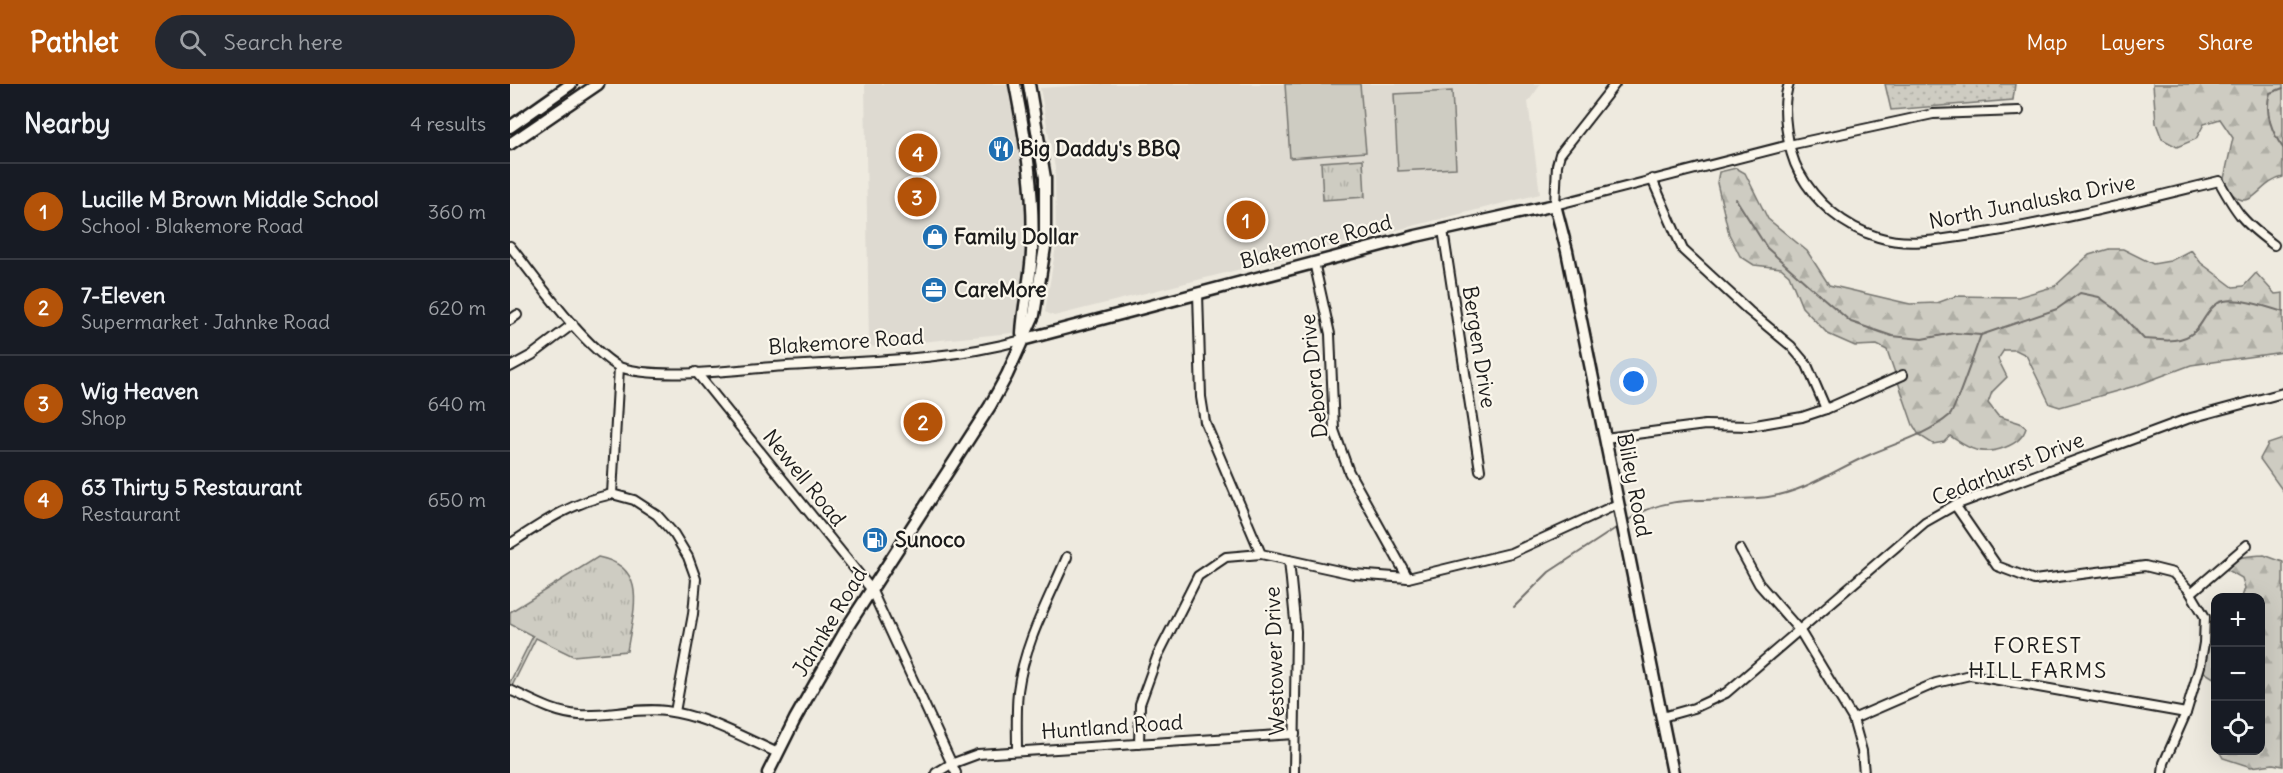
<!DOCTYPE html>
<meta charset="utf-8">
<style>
body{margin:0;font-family:Delius,sans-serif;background:#242831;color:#f1f3f6}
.controls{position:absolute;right:18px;bottom:18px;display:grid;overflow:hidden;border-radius:12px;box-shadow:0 6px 24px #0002}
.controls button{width:54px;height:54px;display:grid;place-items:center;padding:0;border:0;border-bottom:2px solid #363941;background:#171b24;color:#f1f3f6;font:30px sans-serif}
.you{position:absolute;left:1124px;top:298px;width:21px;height:21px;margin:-15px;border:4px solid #fff;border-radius:50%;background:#1a73e8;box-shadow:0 0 0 9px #1a73e833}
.badge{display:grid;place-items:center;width:39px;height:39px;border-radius:50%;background:#b45309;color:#fff;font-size:20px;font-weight:700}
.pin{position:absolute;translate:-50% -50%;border:3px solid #fff;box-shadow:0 2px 6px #0006}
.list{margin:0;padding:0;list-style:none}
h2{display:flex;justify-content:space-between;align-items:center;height:78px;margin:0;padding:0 24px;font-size:26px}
h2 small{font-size:20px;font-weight:400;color:#9ea1a6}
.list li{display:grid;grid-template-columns:39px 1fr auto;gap:18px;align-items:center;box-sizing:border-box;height:96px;padding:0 24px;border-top:2px solid #363941}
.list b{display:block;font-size:22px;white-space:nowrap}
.list p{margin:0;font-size:20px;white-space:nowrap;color:#9ea1a6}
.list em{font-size:20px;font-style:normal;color:#9ea1a6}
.icon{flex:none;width:33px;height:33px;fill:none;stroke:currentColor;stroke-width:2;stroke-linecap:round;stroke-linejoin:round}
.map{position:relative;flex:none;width:1773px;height:689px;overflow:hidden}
header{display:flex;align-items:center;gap:36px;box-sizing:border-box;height:84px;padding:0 30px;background:#b45309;color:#fff}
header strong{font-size:28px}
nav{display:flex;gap:33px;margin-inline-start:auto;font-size:21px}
.search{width:420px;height:54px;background:#242831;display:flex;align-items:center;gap:15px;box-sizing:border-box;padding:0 21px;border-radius:33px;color:#9ea1a6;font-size:22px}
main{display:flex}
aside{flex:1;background:#171b24}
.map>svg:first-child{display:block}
.built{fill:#dedad1}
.grass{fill:#ceccc2;stroke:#75746f;stroke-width:1.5}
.forest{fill:url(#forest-firs);stroke:#75746f;stroke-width:1.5}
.park{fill:url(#park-tufts);stroke:#75746f;stroke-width:1.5}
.garden{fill:url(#garden-dots);stroke:#75746f;stroke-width:1.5}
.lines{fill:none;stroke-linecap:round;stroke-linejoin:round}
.stream{stroke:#6f6d69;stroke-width:2}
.street-casing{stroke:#1c1c1c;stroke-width:12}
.secondary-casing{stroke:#1c1c1c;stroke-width:15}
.street{stroke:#fbf7ec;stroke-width:8}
.secondary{stroke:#fbf7ec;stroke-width:10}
.labels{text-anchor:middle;stroke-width:4.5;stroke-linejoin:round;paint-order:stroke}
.poi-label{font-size:21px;font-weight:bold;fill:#1c1c1c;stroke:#fbf7ec;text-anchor:start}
.street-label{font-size:21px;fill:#1c1c1c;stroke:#fbf7ec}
.neighbourhood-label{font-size:22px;letter-spacing:1.5px;fill:#1c1c1c;stroke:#fbf7ec}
</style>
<header>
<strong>Pathlet</strong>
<div class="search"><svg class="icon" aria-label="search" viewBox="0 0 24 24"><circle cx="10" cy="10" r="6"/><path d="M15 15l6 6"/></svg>Search here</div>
<nav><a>Map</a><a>Layers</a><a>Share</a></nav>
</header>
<main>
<aside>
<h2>Nearby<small>4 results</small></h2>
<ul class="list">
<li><span class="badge">1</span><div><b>Lucille M Brown Middle School</b><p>School · Blakemore Road</p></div><em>360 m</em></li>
<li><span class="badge">2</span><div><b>7-Eleven</b><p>Supermarket · Jahnke Road</p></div><em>620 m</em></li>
<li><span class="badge">3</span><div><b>Wig Heaven</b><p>Shop</p></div><em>640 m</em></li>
<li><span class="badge">4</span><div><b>63 Thirty 5 Restaurant</b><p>Restaurant</p></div><em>650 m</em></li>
</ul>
</aside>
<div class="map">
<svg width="1773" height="689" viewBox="0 0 1773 689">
<defs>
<pattern id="forest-firs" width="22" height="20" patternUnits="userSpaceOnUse" patternTransform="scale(1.5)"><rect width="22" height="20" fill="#ceccc2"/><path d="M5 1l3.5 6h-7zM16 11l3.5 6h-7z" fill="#b0afa6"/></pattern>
<pattern id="park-tufts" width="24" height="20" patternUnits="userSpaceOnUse" patternTransform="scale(1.5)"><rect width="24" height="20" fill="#ceccc2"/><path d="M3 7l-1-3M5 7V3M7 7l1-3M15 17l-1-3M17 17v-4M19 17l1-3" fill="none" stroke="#b0afa6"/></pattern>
<pattern id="garden-dots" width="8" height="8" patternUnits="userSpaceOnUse" patternTransform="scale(1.5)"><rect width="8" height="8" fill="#ceccc2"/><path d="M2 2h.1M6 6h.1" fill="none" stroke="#b0afa6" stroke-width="1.8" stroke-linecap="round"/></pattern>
</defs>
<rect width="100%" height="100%" fill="#eeeadf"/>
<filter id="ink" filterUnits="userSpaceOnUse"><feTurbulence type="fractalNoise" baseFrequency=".0167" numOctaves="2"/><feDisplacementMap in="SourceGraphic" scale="12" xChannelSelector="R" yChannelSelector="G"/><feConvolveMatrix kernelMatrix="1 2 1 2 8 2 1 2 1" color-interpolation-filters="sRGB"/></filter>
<g filter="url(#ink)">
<g class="built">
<path d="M355,0H512L530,83L538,160L522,247L359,263Z"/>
<path d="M591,0H1031L1018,18L1030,110L544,232L535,228L546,162L545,84L530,4Z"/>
</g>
<g class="grass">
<path d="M775,0H850L856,68L780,74Z"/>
<path d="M942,7L946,84L888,87L884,10Z"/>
</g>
<g class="forest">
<path d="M1643,0H1773V93C1745,99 1741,138 1713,99L1723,54L1710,35L1694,40L1686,55L1667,63L1652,55L1646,39Z"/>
<path d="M1226,84L1235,89L1258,135L1297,167L1319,201L1400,220L1427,219L1446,212L1508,213L1545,202L1579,171L1599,165H1613L1643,180L1660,177L1681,166L1691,179L1723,203L1734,202L1746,189L1765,210L1773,209V268L1681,281L1625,302L1550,323L1540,320L1516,271L1506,266H1494L1488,275L1497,293L1482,308L1478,319L1488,332L1510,339L1516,344C1511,362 1483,370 1466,366C1457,364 1448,357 1440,352L1434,358L1423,360L1409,351L1403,341L1377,266L1367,261L1345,262L1318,250L1292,223L1279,191L1271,184L1244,181L1230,172L1219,150L1207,99L1209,88Z"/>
<path d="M1773,355V407L1750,375L1758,360Z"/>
<path d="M1754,471L1773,478V682L1763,680L1741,683L1713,674L1709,667L1750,666V514L1732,513L1735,504L1732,494L1716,485C1724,471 1740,472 1754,471Z"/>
<path d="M1705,541V595L1694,588L1693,582Z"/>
</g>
<g class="park">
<path d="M853,75L855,113L813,116L811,78Z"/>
<path d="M88,473C140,483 123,528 117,567L63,572L26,554L2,602H0V598L23,552L0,540V528Z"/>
</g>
<path class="garden" d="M1375,0H1505L1503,16L1381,26Z"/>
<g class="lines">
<g class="stream">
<path d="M1773,4L1760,9C1754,28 1762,49 1773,64"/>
<path d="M1226,115L1257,164L1297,200L1341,238L1382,252L1412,255L1444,249L1471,251L1547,225L1570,209L1589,213L1607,226L1634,255C1651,256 1670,260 1684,248C1694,239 1696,226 1708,219C1723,211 1758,223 1773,228"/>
<path d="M1117,437C1157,407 1212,419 1258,413C1295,408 1326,385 1359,371C1386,359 1417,351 1440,331C1444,328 1467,261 1471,251"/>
<path d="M1004,523L1039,488L1106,444"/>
</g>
<g class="street-casing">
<g id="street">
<path d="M1105,0L1050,70L1047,81L1045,121L1279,61L1423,30L1509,27"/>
<path d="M1279,0C1270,22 1278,68 1289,88C1306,119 1334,143 1368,153C1400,163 1431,155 1463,151C1546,138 1627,117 1709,97C1727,130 1733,138 1764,161"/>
<path d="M1142,95L1173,166L1239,227L1281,262L1297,281L1316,325"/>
<path d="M933,146L970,386"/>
<path d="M0,162C28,197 72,261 109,283L102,410L124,416L147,431L164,450L178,473L186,495L183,530L165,628"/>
<path d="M804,178L820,250L824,346L839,388L898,494"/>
<path d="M688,209L691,313L695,338L751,470L779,476L786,547L784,689"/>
<path d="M0,236L7,231"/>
<path d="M0,283L22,271L63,240"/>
<path d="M109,283C149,296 220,286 263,283C345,277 432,278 512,256"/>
<path d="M186,288L361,505L446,689"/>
<path d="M1095,354L1195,341L1240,342L1292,333L1316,325L1393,291"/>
<path d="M1445,421L1487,482L1524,496L1635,482L1663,489L1679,506L1695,533L1694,559L1690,582L1676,629L1654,679L1653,689"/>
<path d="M0,460C35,437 61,419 102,410"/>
<path d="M1230,465L1249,500L1290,547L1343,635L1352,667L1354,689"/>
<path d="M779,476L843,490L898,494L1001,469L1108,420"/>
<path d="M1681,509L1737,461"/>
<path d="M0,606C22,616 43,629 69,631C98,633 127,623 156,627C196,632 232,653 268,669"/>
<path d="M1152,633L1184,624L1216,609L1415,438L1445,421L1677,335L1773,309"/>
<path d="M1343,635L1426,599L1460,591L1676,629"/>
<path d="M629,660L630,620L647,573L688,492L716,473L751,470"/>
<path d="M507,667C507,647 506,627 508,607C514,560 538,517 557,473"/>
<path d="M426,689L441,680L468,670L785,650"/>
</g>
</g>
<g class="secondary-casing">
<g id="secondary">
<path d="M505,0C516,56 525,110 522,168C521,196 513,222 512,250"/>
<path d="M0,43L61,0"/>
<path d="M0,60L88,0"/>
<path d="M512,256L906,152L1045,121L1057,167L1163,689"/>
<path d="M258,689L285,635L338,542L480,322L497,291L524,231L535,163V94L519,0"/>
</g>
</g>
<use href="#street" class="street"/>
<use href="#secondary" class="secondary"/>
</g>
</g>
<defs>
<g id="restaurant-disc" transform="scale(1.35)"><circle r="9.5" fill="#1f6fb2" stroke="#fbf7ec"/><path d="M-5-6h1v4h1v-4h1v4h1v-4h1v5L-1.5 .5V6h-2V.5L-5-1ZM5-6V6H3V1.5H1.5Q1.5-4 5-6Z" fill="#fff"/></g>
<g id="shop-disc" transform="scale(1.35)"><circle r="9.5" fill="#1f6fb2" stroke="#fbf7ec"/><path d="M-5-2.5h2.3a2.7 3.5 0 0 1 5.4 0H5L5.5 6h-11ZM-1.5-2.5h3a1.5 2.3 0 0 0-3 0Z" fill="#fff"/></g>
<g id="office-disc" transform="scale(1.35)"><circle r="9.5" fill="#1f6fb2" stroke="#fbf7ec"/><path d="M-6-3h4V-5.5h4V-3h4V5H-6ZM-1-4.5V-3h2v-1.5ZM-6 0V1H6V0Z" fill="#fff"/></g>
<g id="fuel-disc" transform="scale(1.35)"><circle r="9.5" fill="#1f6fb2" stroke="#fbf7ec"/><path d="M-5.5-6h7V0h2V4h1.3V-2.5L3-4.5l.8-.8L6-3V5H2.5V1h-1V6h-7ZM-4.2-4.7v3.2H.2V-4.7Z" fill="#fff"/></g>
</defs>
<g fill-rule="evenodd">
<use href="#restaurant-disc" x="491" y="65"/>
<use href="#shop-disc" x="425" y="153"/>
<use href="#office-disc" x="424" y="206"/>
<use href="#fuel-disc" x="365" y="456"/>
</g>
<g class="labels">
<g class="poi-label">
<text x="510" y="72">Big Daddy's BBQ</text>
<text x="444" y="160">Family Dollar</text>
<text x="444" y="213">CareMore</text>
<text x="385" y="463">Sunoco</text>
</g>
<g class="street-label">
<text transform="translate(1522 118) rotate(-11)" y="7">North Junaluska Drive</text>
<text transform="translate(806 158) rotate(-15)" y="7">Blakemore Road</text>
<text transform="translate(336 258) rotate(-4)" y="7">Blakemore Road</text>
<text transform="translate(969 263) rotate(81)" y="7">Bergen Drive</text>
<text transform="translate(804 292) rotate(-96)" y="7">Debora Drive</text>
<text transform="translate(1498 385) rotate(-22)" y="7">Cedarhurst Drive</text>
<text transform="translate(294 394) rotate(51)" y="7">Newell Road</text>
<text transform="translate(1124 401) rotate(79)" y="7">Bliley Road</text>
<text transform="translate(320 538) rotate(-59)" y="7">Jahnke Road</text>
<text transform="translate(765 577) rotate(-92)" y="7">Westower Drive</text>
<text transform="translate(602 643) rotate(-4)" y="7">Huntland Road</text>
</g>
<g class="neighbourhood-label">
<text x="1528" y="569">FOREST<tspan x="1528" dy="25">HILL FARMS</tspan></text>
</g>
</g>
</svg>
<div class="controls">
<button>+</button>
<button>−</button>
<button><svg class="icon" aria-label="locate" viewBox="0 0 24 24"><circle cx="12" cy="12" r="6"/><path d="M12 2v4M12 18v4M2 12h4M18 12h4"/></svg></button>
</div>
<div class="you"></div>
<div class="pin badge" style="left:736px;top:136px">1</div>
<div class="pin badge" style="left:413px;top:338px">2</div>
<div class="pin badge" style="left:407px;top:113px">3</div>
<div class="pin badge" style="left:408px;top:69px">4</div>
</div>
</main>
